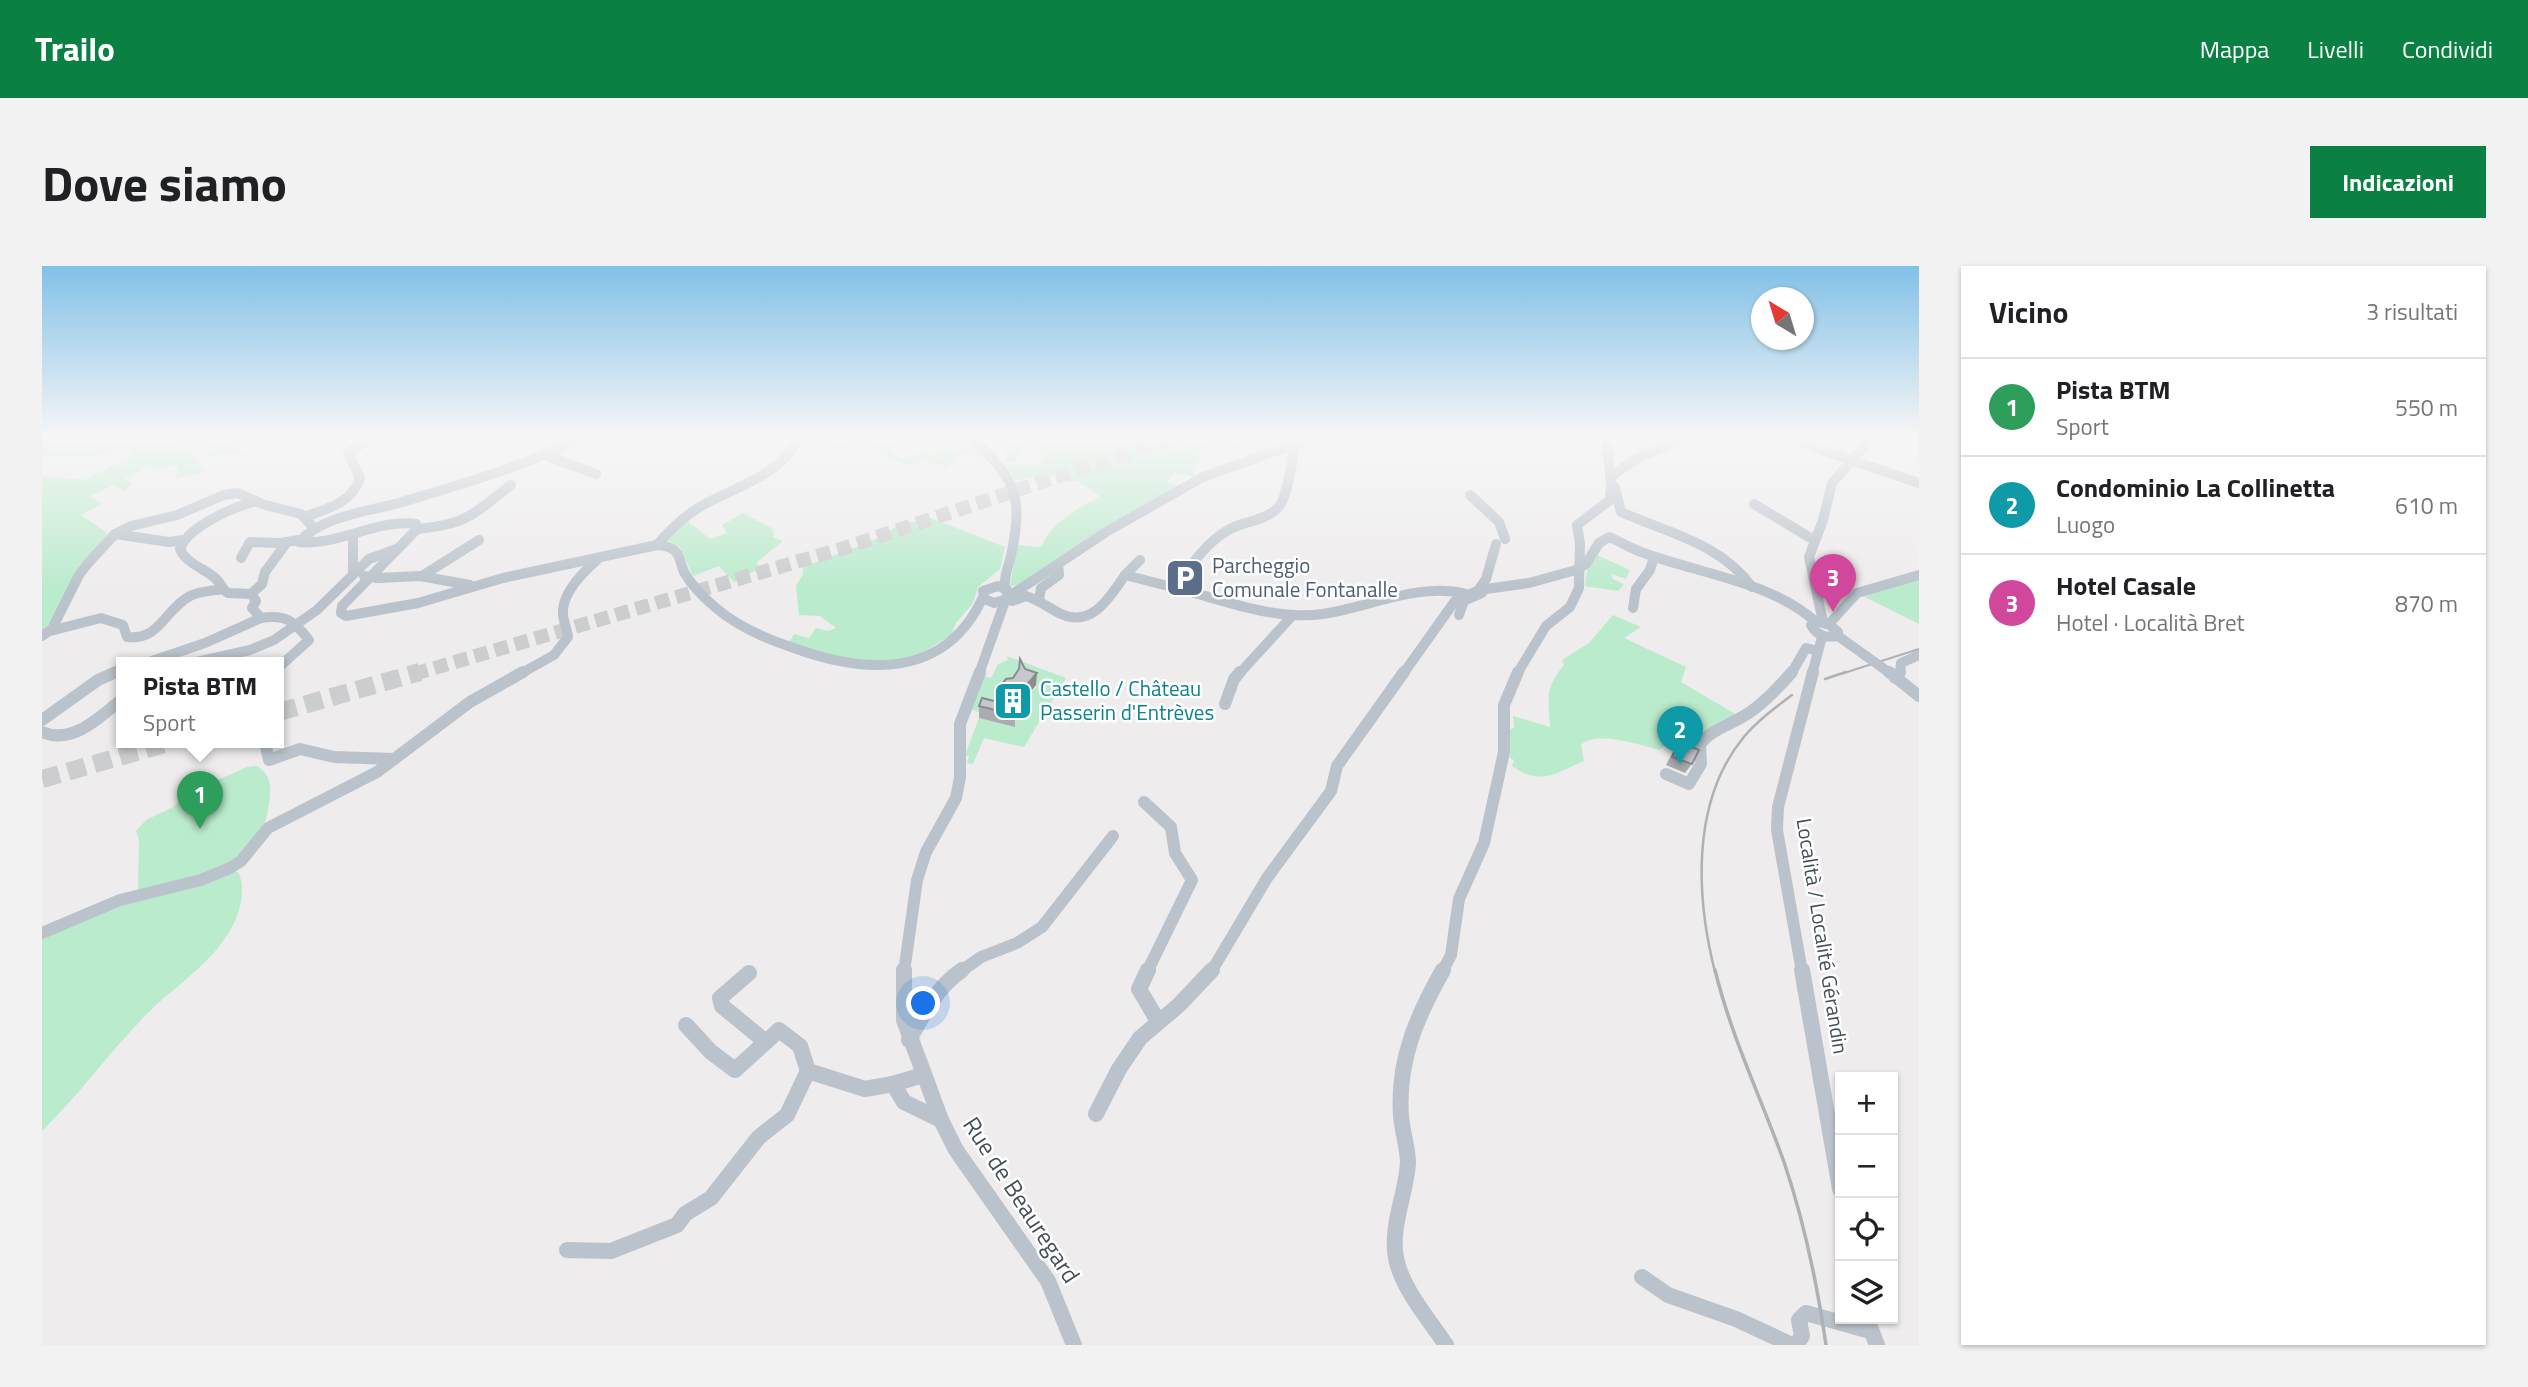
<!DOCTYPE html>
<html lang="it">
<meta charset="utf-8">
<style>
body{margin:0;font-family:"Titillium Web",sans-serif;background:#f2f2f2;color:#202124}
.controls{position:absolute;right:21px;bottom:21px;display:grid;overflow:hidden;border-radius:0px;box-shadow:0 2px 5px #0004}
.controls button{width:63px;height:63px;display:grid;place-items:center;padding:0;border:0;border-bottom:2px solid #e0e0e0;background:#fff;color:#202124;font:35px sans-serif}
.compass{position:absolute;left:1709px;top:21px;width:63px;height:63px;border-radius:50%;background:#fff;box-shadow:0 2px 5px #0004;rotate:322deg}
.you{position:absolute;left:882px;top:738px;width:24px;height:24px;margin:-18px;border:5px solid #fff;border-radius:50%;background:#1a73e8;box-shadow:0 0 0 10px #1a73e833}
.badge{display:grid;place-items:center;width:46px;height:46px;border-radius:50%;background:#0b8043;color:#fff;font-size:23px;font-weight:700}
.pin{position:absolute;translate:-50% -58px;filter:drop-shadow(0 2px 4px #0008)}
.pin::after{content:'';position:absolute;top:37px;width:24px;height:21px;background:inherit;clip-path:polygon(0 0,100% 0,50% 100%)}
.popup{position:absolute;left:74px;top:391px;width:168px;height:91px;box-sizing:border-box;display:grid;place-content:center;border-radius:0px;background:#fff;filter:drop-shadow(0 2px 5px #0005);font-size:23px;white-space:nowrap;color:#757577}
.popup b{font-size:26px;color:#202124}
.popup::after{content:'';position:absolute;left:50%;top:100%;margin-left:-14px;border:14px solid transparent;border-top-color:#fff}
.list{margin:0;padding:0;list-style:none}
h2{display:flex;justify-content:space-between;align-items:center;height:91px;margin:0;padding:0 28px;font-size:30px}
h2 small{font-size:23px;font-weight:400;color:#757577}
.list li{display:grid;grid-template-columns:46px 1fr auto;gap:21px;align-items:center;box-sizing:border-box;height:98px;padding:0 28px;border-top:2px solid #e0e0e0}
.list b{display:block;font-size:26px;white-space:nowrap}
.list p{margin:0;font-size:23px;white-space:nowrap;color:#757577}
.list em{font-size:23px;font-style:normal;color:#757577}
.icon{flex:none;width:38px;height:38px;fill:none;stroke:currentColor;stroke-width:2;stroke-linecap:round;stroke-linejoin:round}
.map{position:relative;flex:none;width:1877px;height:1079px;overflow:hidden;border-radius:0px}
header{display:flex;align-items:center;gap:42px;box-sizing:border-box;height:98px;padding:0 35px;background:#0b8043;color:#fff}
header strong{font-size:33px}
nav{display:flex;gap:38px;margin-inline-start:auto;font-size:24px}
.intro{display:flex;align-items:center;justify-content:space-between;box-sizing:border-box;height:168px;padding:0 42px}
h1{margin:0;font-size:49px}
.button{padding:18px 32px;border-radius:0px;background:#0b8043;color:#fff;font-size:24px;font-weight:700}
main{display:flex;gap:42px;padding:0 42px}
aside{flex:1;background:#fff;border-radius:0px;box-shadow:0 2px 5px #0004}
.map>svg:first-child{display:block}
.green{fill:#bbebcd}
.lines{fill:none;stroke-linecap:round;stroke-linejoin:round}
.highway-tunnel-far1{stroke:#cccdce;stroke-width:14;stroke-dasharray:14 7;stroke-linecap:butt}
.highway-tunnel{stroke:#cccdce;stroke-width:18;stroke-dasharray:18 9;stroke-linecap:butt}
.minor-far2{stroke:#bac3cb;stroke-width:10}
.minor-far1{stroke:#bac3cb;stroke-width:12}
.minor{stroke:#bac3cb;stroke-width:16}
.rail-far2{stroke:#aeb1b6;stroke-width:2}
.rail-far1{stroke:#aeb1b6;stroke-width:2.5}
.rail{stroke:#aeb1b6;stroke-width:3.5}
.minor-bridge{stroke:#bac3cb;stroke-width:10}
.wall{fill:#aaacb1}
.shaded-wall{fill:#8b8c90}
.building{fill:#c6c8ce;stroke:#8b8c90;stroke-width:2}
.labels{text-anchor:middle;stroke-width:5;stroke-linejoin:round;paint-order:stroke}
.service-label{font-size:21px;fill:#4e5e75;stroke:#fff;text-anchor:start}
.culture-label{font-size:21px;fill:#0d838f;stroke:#fff;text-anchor:start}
.street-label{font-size:21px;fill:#454f58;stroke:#fff}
.near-street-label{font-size:24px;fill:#454f58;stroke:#fff}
</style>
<header>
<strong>Trailo</strong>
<nav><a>Mappa</a><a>Livelli</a><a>Condividi</a></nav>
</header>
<div class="intro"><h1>Dove siamo</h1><a class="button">Indicazioni</a></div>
<main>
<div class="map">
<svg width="1877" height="1079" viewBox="0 0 1877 1079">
<rect width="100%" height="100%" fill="#eeecec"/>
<g class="green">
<path d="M0,170H149L136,179C149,191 153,184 160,206L134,212L137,199L113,202L108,199L83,213L91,218L82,225L72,219L48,230L60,238L39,249L64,266L65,271L0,368V210L42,214L91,190L87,182L49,191H0Z"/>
<path d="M159,170H187L193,182L205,190L181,188L167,191Z"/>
<path d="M807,170L822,175L826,170H847L864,179L849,185L860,195L883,185L889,188L902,182L918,187L931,176L949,194L918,187L905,201L885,194L869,199L852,195L821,179L793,186L774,172Z"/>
<path d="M948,170H1209L1196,185L1174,178L1154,191L1158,194L1149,202L1155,212L1132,206L1125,216L1138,221L979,319L968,320L975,279L999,281C1010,255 1035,244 1058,230L1035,215L1014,217L1015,209L973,214L964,198L993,200L1005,191L995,183L996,180H986L972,196L962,195L965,181L943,174Z"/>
<path d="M701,247L731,263L732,269L730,271L741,275L714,297L718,302L692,316L677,300L651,310L638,281L624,273L645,255L668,273L685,267L680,259Z"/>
<path d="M886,251L963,281L958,303L936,321L931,337L914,357L909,369L880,387L845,397L802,393L747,377L752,368L767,372L774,362L786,365L794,362L778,350L757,349L754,320L761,308V301L828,276L859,258L881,254Z"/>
<path d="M1555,289L1588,304L1584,313L1569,308L1571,313L1582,318L1576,325L1543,320L1545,305L1550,292L1554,293Z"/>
<path d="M1877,314V358L1821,330Z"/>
<path d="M1571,349L1599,361L1582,372L1644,401L1639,416L1695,449C1674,455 1657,466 1645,484L1625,477L1617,484C1599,479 1553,464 1539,479L1542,495C1515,506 1500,521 1470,500L1472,494L1468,492V463L1472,462L1471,450L1508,461C1507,431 1502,423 1522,399L1520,394L1547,377Z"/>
<path d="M965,390L1024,412L982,481L942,472L931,498L925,497L927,490L923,489L937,452L970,460V456L981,435L995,420L980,413L960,434L939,447L929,443L942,410L949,412L956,398L966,394Z"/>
<path d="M215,500C230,510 229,521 227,538C218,606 150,611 96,625L97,574L94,565L104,554L131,541L148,526L205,501Z"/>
<path d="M190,605L196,606C206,625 196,654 184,671C162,704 126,725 100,753C65,789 36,830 0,865V670L76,638Z"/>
</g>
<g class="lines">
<path class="highway-tunnel-far1" d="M372,408L802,282L1137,170"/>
<g class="highway-tunnel">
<path d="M237,446L378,406"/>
<path d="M0,513L126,477"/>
</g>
<g class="minor-far2">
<path d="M540,170C485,200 420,218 360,236C326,246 281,249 257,276C297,280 337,252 374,258L375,263L300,340L299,347L304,350L376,337L461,312L615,279C622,280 629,280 634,286C639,292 639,300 642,306C650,320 662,332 674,342C695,360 722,372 749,381C822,408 903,414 941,331"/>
<path d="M928,170C970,211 982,224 970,285C968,297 961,310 963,322"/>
<path d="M1747,170L1779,184L1877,217"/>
<path d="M1254,178C1250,192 1246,230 1237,240C1227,254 1203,255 1188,263C1164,276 1148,300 1134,322C1182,334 1232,355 1281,348C1328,341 1377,316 1424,328"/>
<path d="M503,189L554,208"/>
<path d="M1570,210L1595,192L1646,170"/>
<path d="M1573,221L1579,246C1626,267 1678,277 1710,321"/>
<path d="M1428,229L1457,256L1463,273"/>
<path d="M1712,238L1772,274"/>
<path d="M263,251C286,242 309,238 318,212L306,187L331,170"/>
<path d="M375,263C426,258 430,249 469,219"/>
<path d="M73,268L127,276L141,274"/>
<path d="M311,271V306"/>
<path d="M615,279C627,265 640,252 656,242C688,222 743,210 756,170"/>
<path d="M199,292L208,276L239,277L256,274"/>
<path d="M1098,294L1083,309L1134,322"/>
<path d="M322,310L336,312L378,310L428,319"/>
<path d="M380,310L437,274"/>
<path d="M956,320L965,324V333L952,337L943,333L941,325Z"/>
<path d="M181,323C174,304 146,302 138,283C146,260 192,241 214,235"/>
<path d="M209,328L220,318L223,306L245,276"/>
<path d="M966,331L1064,266L1161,211L1275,170"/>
<path d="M970,335L984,330C997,334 1007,342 1019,348C1050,362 1068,331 1083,309"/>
<path d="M997,335L999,322L1017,309L1016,298"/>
<path d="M1591,342L1594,323L1608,304L1612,291"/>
<path d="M1417,349L1422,335L1440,327L1437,323L1444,313L1454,278"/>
<path d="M1777,356L1788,359L1796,366V370C1784,372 1775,370 1769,359Z"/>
<path d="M1781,356L1767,291L1781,254L1790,217L1822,181L1827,170"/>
<path d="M1787,358L1815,327L1877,309"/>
<path d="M8,365L59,352L81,359L85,371C118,375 123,343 148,330C158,325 170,325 181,323L186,327L209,328L214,335L210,342L219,352C244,348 252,355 267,374L237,401"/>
<path d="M0,370L10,363L37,309L48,295L73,268L89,260L135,249L182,229L196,227L220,238L259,248L272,262"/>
<path d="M1796,370L1824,390"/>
<path d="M104,397L163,377L219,352"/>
<path d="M150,397L208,384L232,374L275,344L327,293L354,283"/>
<path d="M1845,405L1849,408"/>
<path d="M70,408L79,404"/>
<path d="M478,408L512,389L526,371C525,363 522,357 521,349C519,328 540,307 555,294"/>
<path d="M937,408L963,335"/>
<path d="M1197,408L1250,350"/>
<path d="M1361,408L1413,335L1437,324L1487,317L1534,304L1544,298L1557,277L1567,271C1579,276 1590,283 1602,287C1658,308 1728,315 1774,356"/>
<path d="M1475,408L1504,360L1528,341L1537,322L1538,277L1535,259L1568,234L1569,217L1564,170"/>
<path d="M1749,408L1764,382L1776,385"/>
<path d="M1770,408L1780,371"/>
<path d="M1858,408L1859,397L1877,389"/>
</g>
<g class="minor-far1">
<path d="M1847,406L1877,430"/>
<path d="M1853,412L1858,406"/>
<path d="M1183,438L1192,413L1198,406"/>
<path d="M0,454L56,414L74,406"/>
<path d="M0,466C30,479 57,452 79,434"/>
<path d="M223,477L227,494L258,483L292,491L352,493"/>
<path d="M1624,508L1647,518L1659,498L1658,478C1669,464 1685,460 1700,451C1717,442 1737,421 1750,406"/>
<path d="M1102,536L1129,561L1133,587L1150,614L1105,706"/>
<path d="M0,667L78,634L159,614L188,602L199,595L226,562L335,506L428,436L481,406"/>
<path d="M862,706L875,614L884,586L914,532L918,511V458L938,406"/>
<path d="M918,706L939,691L975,677L1000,661L1071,570"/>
<path d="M1169,706L1225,612L1289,525L1295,500L1362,406"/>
<path d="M1400,706L1409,689L1417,633L1442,577L1462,486V439L1476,406"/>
<path d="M1760,706L1735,564L1736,541L1771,406"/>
</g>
<g class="minor">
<path d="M862,704V754L899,854L914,884L1006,1015L1032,1079"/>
<path d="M1106,704L1097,723L1116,755"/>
<path d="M1401,704C1375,750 1355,795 1359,850C1360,865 1366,882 1366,897C1364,929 1348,960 1354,992C1360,1023 1387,1053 1404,1079"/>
<path d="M1760,704L1798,923"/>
<path d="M707,707L678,732L680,740L724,776"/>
<path d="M644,759L669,786L693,804L737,764L758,780L766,805L823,823L851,818L862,836L899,854"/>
<path d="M867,774C881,748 895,721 920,704"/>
<path d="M851,818L881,809"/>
<path d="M1054,848L1077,803L1098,772L1137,739L1170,704"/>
<path d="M525,984L569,985L635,959L643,948L669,932L717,871L745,849L766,805"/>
<path d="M1600,1011L1626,1029L1694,1053L1750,1079"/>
<path d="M1825,1053L1835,1079"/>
<path d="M1754,1079L1760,1070L1757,1054L1764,1047L1828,1065"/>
</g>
<path class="rail-far2" d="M1799,408L1877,383"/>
<g class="rail-far1">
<path d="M1783,413L1804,406"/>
<path d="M1673,706C1654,631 1649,536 1701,472C1715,455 1733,442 1750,429"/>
</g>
<path class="rail" d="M1673,704C1689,770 1719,832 1742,896C1762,955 1775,1017 1784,1079"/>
<path class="minor-bridge" d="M1824,390L1845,405"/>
</g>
<g class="wall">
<path d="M983,403L994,419L981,435L973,449V461L937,452V440L956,436L959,431V419Z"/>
<path d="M1638,476L1650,498L1643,507L1624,499L1632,484Z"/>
</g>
<path class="shaded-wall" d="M995,407L994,419L981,435L973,449L970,444L981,423Z"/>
<g class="building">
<path d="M978,393L983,403L995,407L981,423L970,444L974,449L937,440L940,432L956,436L963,424L959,419L964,413L971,412L977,403Z"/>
<path d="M1638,476L1657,484L1650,498L1630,491Z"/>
</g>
<linearGradient id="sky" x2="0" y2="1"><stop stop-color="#82c1e7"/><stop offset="0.53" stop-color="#f7f6f6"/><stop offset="1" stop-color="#f7f6f6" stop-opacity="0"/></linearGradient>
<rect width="1877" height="322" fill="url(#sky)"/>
<defs>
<g id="parking-square" transform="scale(2.0125)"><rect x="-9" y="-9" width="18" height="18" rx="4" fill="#5c6f8a" stroke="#fff"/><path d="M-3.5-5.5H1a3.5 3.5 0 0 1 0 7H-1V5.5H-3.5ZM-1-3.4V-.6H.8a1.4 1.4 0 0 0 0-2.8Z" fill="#fff"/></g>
<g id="building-square" transform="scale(2.0125)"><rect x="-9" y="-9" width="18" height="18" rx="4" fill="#0f9aa8" stroke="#fff"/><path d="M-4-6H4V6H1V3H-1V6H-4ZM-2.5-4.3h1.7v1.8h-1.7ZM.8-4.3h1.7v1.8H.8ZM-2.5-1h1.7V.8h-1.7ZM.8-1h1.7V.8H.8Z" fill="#fff"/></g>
</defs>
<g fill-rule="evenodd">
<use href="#parking-square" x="1143" y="312"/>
<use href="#building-square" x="971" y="435"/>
</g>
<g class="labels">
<g class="service-label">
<text x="1170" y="307">Parcheggio<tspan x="1170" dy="24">Comunale Fontanalle</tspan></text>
</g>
<g class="culture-label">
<text x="998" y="430">Castello / Château<tspan x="998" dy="24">Passerin d'Entrèves</tspan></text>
</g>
<g class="street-label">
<text transform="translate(1780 670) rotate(81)" y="7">Località / Localité Gérandin</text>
</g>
<g class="near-street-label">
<text transform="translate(979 934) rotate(57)" y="8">Rue de Beauregard</text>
</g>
</g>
</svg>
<div class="controls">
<button>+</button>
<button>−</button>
<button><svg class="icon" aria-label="locate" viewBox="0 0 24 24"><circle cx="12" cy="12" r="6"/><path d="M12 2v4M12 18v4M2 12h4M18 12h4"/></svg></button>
<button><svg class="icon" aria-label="layers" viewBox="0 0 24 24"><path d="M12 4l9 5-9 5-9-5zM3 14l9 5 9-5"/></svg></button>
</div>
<svg class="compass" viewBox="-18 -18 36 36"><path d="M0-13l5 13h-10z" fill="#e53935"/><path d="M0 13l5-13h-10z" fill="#757577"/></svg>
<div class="you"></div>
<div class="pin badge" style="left:158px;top:563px;background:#2e9e5b">1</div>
<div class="popup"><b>Pista BTM</b>Sport</div>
<div class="pin badge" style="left:1638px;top:498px;background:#0f9aa8">2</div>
<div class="pin badge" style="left:1791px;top:346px;background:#d1479c">3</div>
</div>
<aside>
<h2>Vicino<small>3 risultati</small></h2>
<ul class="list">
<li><span class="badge" style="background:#2e9e5b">1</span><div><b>Pista BTM</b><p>Sport</p></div><em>550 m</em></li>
<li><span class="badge" style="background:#0f9aa8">2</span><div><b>Condominio La Collinetta</b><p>Luogo</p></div><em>610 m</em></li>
<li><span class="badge" style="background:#d1479c">3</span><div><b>Hotel Casale</b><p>Hotel · Località Bret</p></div><em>870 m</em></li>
</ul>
</aside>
</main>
